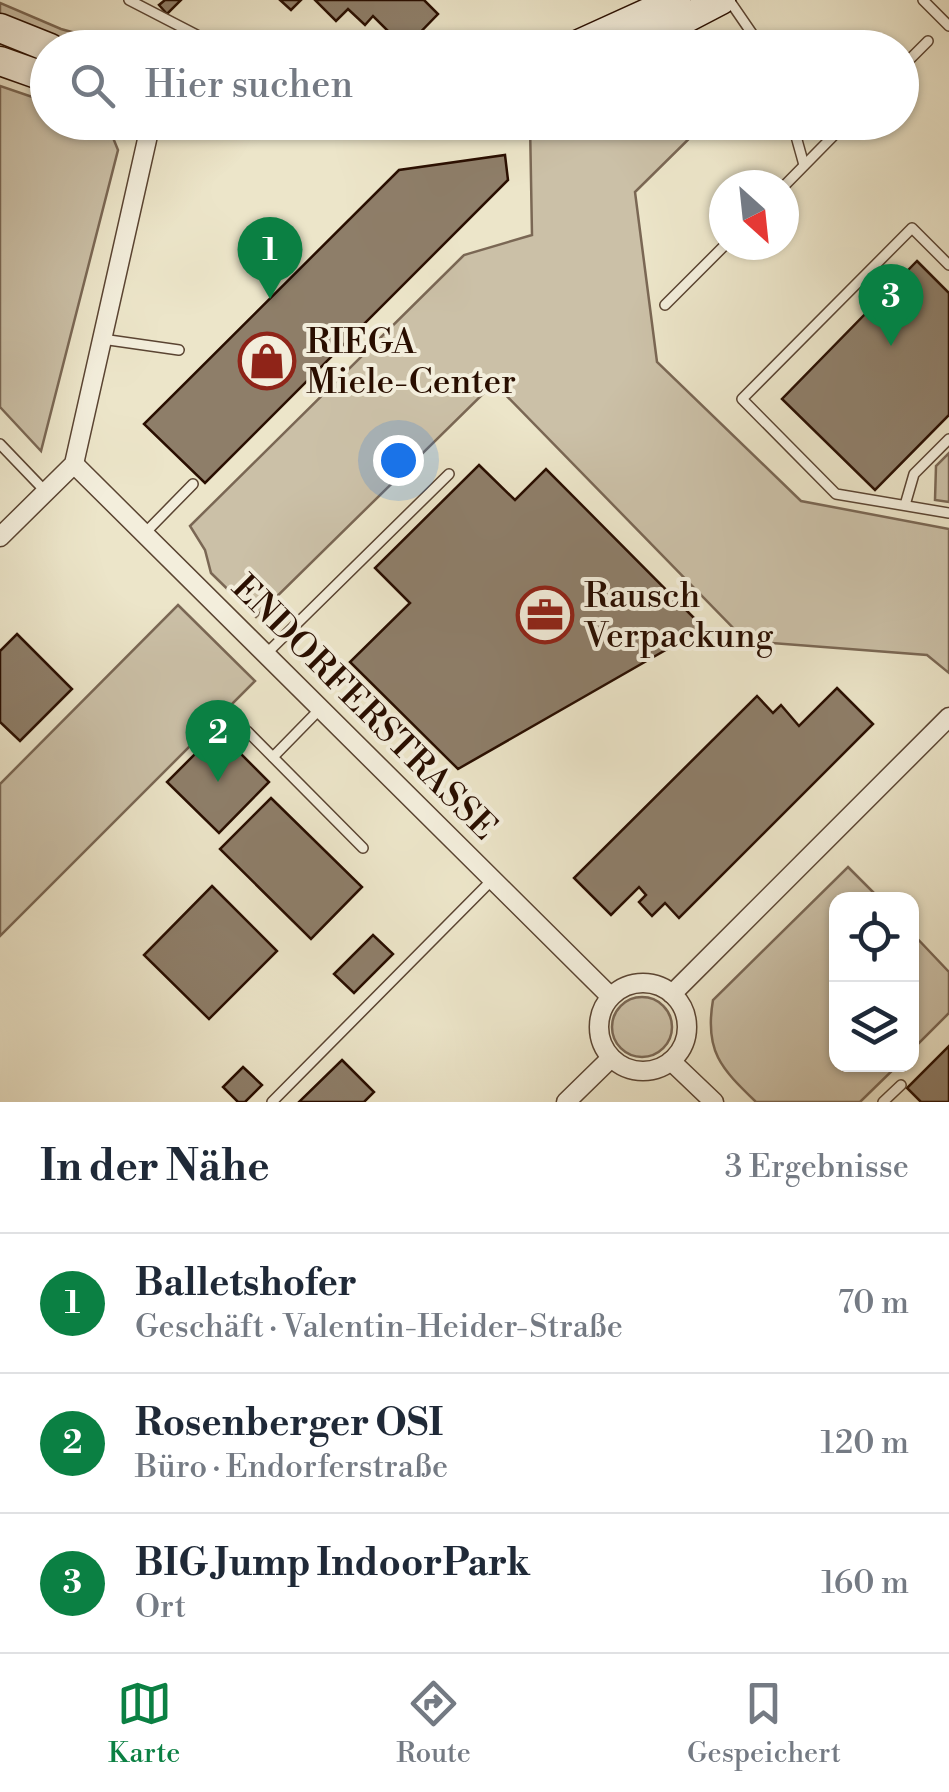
<!DOCTYPE html>
<html lang="de">
<meta charset="utf-8">
<style>
body{margin:0;font-family:"Libre Bodoni",serif;background:#f6f6f7;color:#1f2937}
.controls{position:absolute;right:30px;bottom:30px;display:grid;overflow:hidden;border-radius:20px;box-shadow:0 2px 8px #0004}
.controls button{width:90px;height:90px;display:grid;place-items:center;padding:0;border:0;border-bottom:2px solid #e0e1e3;background:#fff;color:#1f2937;font:50px sans-serif}
.compass{position:absolute;left:709px;top:170px;width:90px;height:90px;border-radius:50%;background:#fff;box-shadow:0 2px 8px #0004;rotate:153deg}
.you{position:absolute;left:398px;top:460px;width:35px;height:35px;margin:-25px;border:8px solid #fff;border-radius:50%;background:#1a73e8;box-shadow:0 0 0 15px #1a73e833}
.badge{display:grid;place-items:center;width:65px;height:65px;border-radius:50%;background:#0b8043;color:#fff;font-size:32px;font-weight:700}
.pin{position:absolute;translate:-50% -82px;filter:drop-shadow(0 2px 5px #0008)}
.pin::after{content:'';position:absolute;top:52px;width:35px;height:30px;background:inherit;clip-path:polygon(0 0,100% 0,50% 100%)}
.list{margin:0;padding:0;list-style:none}
h2{display:flex;justify-content:space-between;align-items:center;height:130px;margin:0;padding:0 40px;font-size:42px}
h2 small{font-size:32px;font-weight:400;color:#747a83}
.list li{display:grid;grid-template-columns:65px 1fr auto;gap:30px;align-items:center;box-sizing:border-box;height:140px;padding:0 40px;border-top:2px solid #e0e1e3}
.list b{display:block;font-size:38px;white-space:nowrap}
.list p{margin:0;font-size:32px;white-space:nowrap;color:#747a83}
.list em{font-size:32px;font-style:normal;color:#747a83}
.icon{flex:none;width:55px;height:55px;fill:none;stroke:currentColor;stroke-width:2;stroke-linecap:round;stroke-linejoin:round}
.map{position:relative;flex:none;width:949px;height:1102px;overflow:hidden}
.search{position:absolute;background:#fff;box-shadow:0 2px 8px #0004;left:30px;right:30px;top:30px;height:110px;display:flex;align-items:center;gap:25px;box-sizing:border-box;padding:0 35px;border-radius:55px;color:#747a83;font-size:38px}
.sheet{height:550px;background:#fff}
nav{display:flex;justify-content:space-around;align-items:center;box-sizing:border-box;height:140px;border-top:2px solid #e0e1e3;background:#fff;font-size:28px;color:#747a83}
nav a{display:grid;justify-items:center;gap:5px}
nav .on{color:#0b8043}
.map>svg:first-child{display:block}
.green{fill:#cbc0a7;stroke:#7a6754;stroke-width:2.5}
.building{fill:#8e7e69;stroke:#290e00;stroke-width:2.5}
.lines{fill:none;stroke-linecap:round;stroke-linejoin:round}
.service-casing{stroke:#5a4432;stroke-width:12}
.minor-casing{stroke:#5a4432;stroke-width:21}
.secondary-casing{stroke:#290e00;stroke-width:31}
.service{stroke:#f3eedc;stroke-width:9}
.minor{stroke:#f3eedc;stroke-width:18}
.secondary{stroke:#f3eedc;stroke-width:28}
.labels{text-anchor:middle;stroke-width:8;stroke-linejoin:round;paint-order:stroke}
.poi-label{font-size:35px;fill:#290e00;stroke:#f3eedc;text-anchor:start}
.street-label{font-size:35px;fill:#290e00;stroke:#f3eedc}
</style>
<div class="map">
<svg width="949" height="1102" viewBox="0 0 949 1102">
<rect width="100%" height="100%" fill="#ece5c9"/>
<filter id="stains"><feTurbulence type="fractalNoise" baseFrequency=".002" numOctaves="4"/><feColorMatrix values="0 0 0 0 .2 0 0 0 0 .09 0 0 0 0 .02 0 0 0 .5 -.17"/></filter>
<radialGradient id="worn" r=".72"><stop offset=".6" stop-color="#630" stop-opacity="0"/><stop offset="1" stop-color="#630" stop-opacity=".3"/></radialGradient>
<g class="green">
<path d="M0,3L61,29L126,47C73,47 49,37 0,18Z"/>
<path d="M0,86L47,102L48,122L107,123L118,150L41,451L0,407Z"/>
<path d="M530,123H705L635,192L657,362L801,501L949,529V673L927,655L746,641L494,383L256,617L211,573L205,550L190,526L464,255L532,235Z"/>
<path d="M949,453V502L935,500L936,466Z"/>
<path d="M178,605L255,681L0,936V784Z"/>
<path d="M848,867L880,899H836V1064L898,1065L860,1102H756C722,1069 704,1052 713,1000Z"/>
<path d="M912,933L949,972V1013L912,1050Z"/>
<circle cx="642" cy="1027" r="30"/>
</g>
<g class="building">
<path d="M165,0H181L167,14L159,5Z"/>
<path d="M280,0H301L291,10Z"/>
<path d="M315,0H424L438,14L405,48L373,16L365,25L348,9L336,21Z"/>
<path d="M505,155L508,180L205,483L144,424L399,170Z"/>
<path d="M917,261L949,293V415L875,490L782,399Z"/>
<path d="M479,465L515,500L546,469L704,628L458,769L350,662L410,603L375,568Z"/>
<path d="M17,634L72,689L20,741L0,722V651Z"/>
<path d="M837,688L873,724L679,918L665,903L652,916L639,902L646,895L639,887L611,915L574,878L757,696L773,713L781,705L799,726Z"/>
<path d="M218,731L269,782L219,833L167,782Z"/>
<path d="M271,798L362,887L311,939L220,849Z"/>
<path d="M212,886L277,951L209,1019L144,955Z"/>
<path d="M373,935L393,954L354,993L334,974Z"/>
<path d="M949,1046V1102H921L907,1088Z"/>
<path d="M342,1060L374,1092L364,1102H299Z"/>
<path d="M243,1067L262,1085L245,1102H238L223,1087Z"/>
</g>
<g class="lines">
<g class="service-casing">
<g id="service">
<path d="M129,0L222,48"/>
<path d="M729,0L762,48"/>
<path d="M923,0L949,26"/>
<path d="M902,67L928,41"/>
<path d="M792,122L804,165"/>
<path d="M784,186L847,122"/>
<path d="M949,265L912,228L742,399L836,494L949,513"/>
<path d="M665,305L725,245"/>
<path d="M102,339L179,350"/>
<path d="M0,444L46,492"/>
<path d="M905,505L914,474L949,439"/>
<path d="M144,534L193,484"/>
<path d="M266,654L449,474"/>
<path d="M247,731L363,848"/>
<path d="M273,757L320,709"/>
<path d="M272,1102L493,879"/>
<path d="M883,1102L901,1085"/>
</g>
</g>
<g class="minor-casing">
<g id="minor">
<path d="M74,464L610,996"/>
<path d="M0,537L74,464L151,122"/>
<circle cx="643" cy="1027" r="44"/>
<path d="M672,994L949,717"/>
<path d="M671,1061L714,1102"/>
<path d="M566,1102L611,1058"/>
</g>
</g>
<g class="secondary-casing">
<g id="secondary">
<path d="M0,28L50,48"/>
<path d="M570,48L676,0"/>
<path d="M629,48L721,0"/>
<path d="M0,61L48,78"/>
<path d="M283,122H331"/>
</g>
</g>
<use href="#service" class="service"/>
<use href="#minor" class="minor"/>
<use href="#secondary" class="secondary"/>
</g>
<defs>
<g id="shop-ring" transform="scale(2.875)"><circle r="9.5" fill="#f3eedc" stroke="#8f2418" stroke-width="1.5"/><path d="M-5-2.5h2.3a2.7 3.5 0 0 1 5.4 0H5L5.5 6h-11ZM-1.5-2.5h3a1.5 2.3 0 0 0-3 0Z" fill="#8f2418"/></g>
<g id="office-ring" transform="scale(2.875)"><circle r="9.5" fill="#f3eedc" stroke="#8f2418" stroke-width="1.5"/><path d="M-6-3h4V-5.5h4V-3h4V5H-6ZM-1-4.5V-3h2v-1.5ZM-6 0V1H6V0Z" fill="#8f2418"/></g>
</defs>
<g fill-rule="evenodd">
<use href="#shop-ring" x="267" y="361"/>
<use href="#office-ring" x="545" y="615"/>
</g>
<g class="labels">
<g class="poi-label">
<text x="306" y="353">RIEGA<tspan x="306" dy="40">Miele-Center</tspan></text>
<text x="584" y="607">Rausch<tspan x="584" dy="40">Verpackung</tspan></text>
</g>
<g class="street-label">
<text transform="translate(365 707) rotate(45)" y="12">ENDORFERSTRASSE</text>
</g>
</g>
<rect width="100%" height="100%" filter="url(#stains)"/>
<rect width="100%" height="100%" fill="url(#worn)"/>
</svg>
<div class="controls">
<button><svg class="icon" aria-label="locate" viewBox="0 0 24 24"><circle cx="12" cy="12" r="6"/><path d="M12 2v4M12 18v4M2 12h4M18 12h4"/></svg></button>
<button><svg class="icon" aria-label="layers" viewBox="0 0 24 24"><path d="M12 4l9 5-9 5-9-5zM3 14l9 5 9-5"/></svg></button>
</div>
<svg class="compass" viewBox="-18 -18 36 36"><path d="M0-13l5 13h-10z" fill="#e53935"/><path d="M0 13l5-13h-10z" fill="#747a83"/></svg>
<div class="you"></div>
<div class="pin badge" style="left:270px;top:299px">1</div>
<div class="pin badge" style="left:218px;top:782px">2</div>
<div class="pin badge" style="left:891px;top:346px">3</div>
<div class="search"><svg class="icon" aria-label="search" viewBox="0 0 24 24"><circle cx="10" cy="10" r="6"/><path d="M15 15l6 6"/></svg>Hier suchen</div>
</div>
<section class="sheet">
<h2>In der Nähe<small>3 Ergebnisse</small></h2>
<ul class="list">
<li><span class="badge">1</span><div><b>Balletshofer</b><p>Geschäft · Valentin-Heider-Straße</p></div><em>70 m</em></li>
<li><span class="badge">2</span><div><b>Rosenberger OSI</b><p>Büro · Endorferstraße</p></div><em>120 m</em></li>
<li><span class="badge">3</span><div><b>BIG Jump IndoorPark</b><p>Ort</p></div><em>160 m</em></li>
</ul>
</section>
<nav>
<a class="on"><svg class="icon" aria-label="map" viewBox="0 0 24 24"><path d="M3 6l6-2 6 2 6-2v14l-6 2-6-2-6 2zM9 4v14M15 6v14"/></svg>Karte</a>
<a><svg class="icon" aria-label="directions" viewBox="0 0 24 24"><path d="M12 3l9 9-9 9-9-9zM9 14v-3h6M13 9l2 2-2 2"/></svg>Route</a>
<a><svg class="icon" aria-label="saved" viewBox="0 0 24 24"><path d="M7 4h10v16l-5-4-5 4z"/></svg>Gespeichert</a>
</nav>
